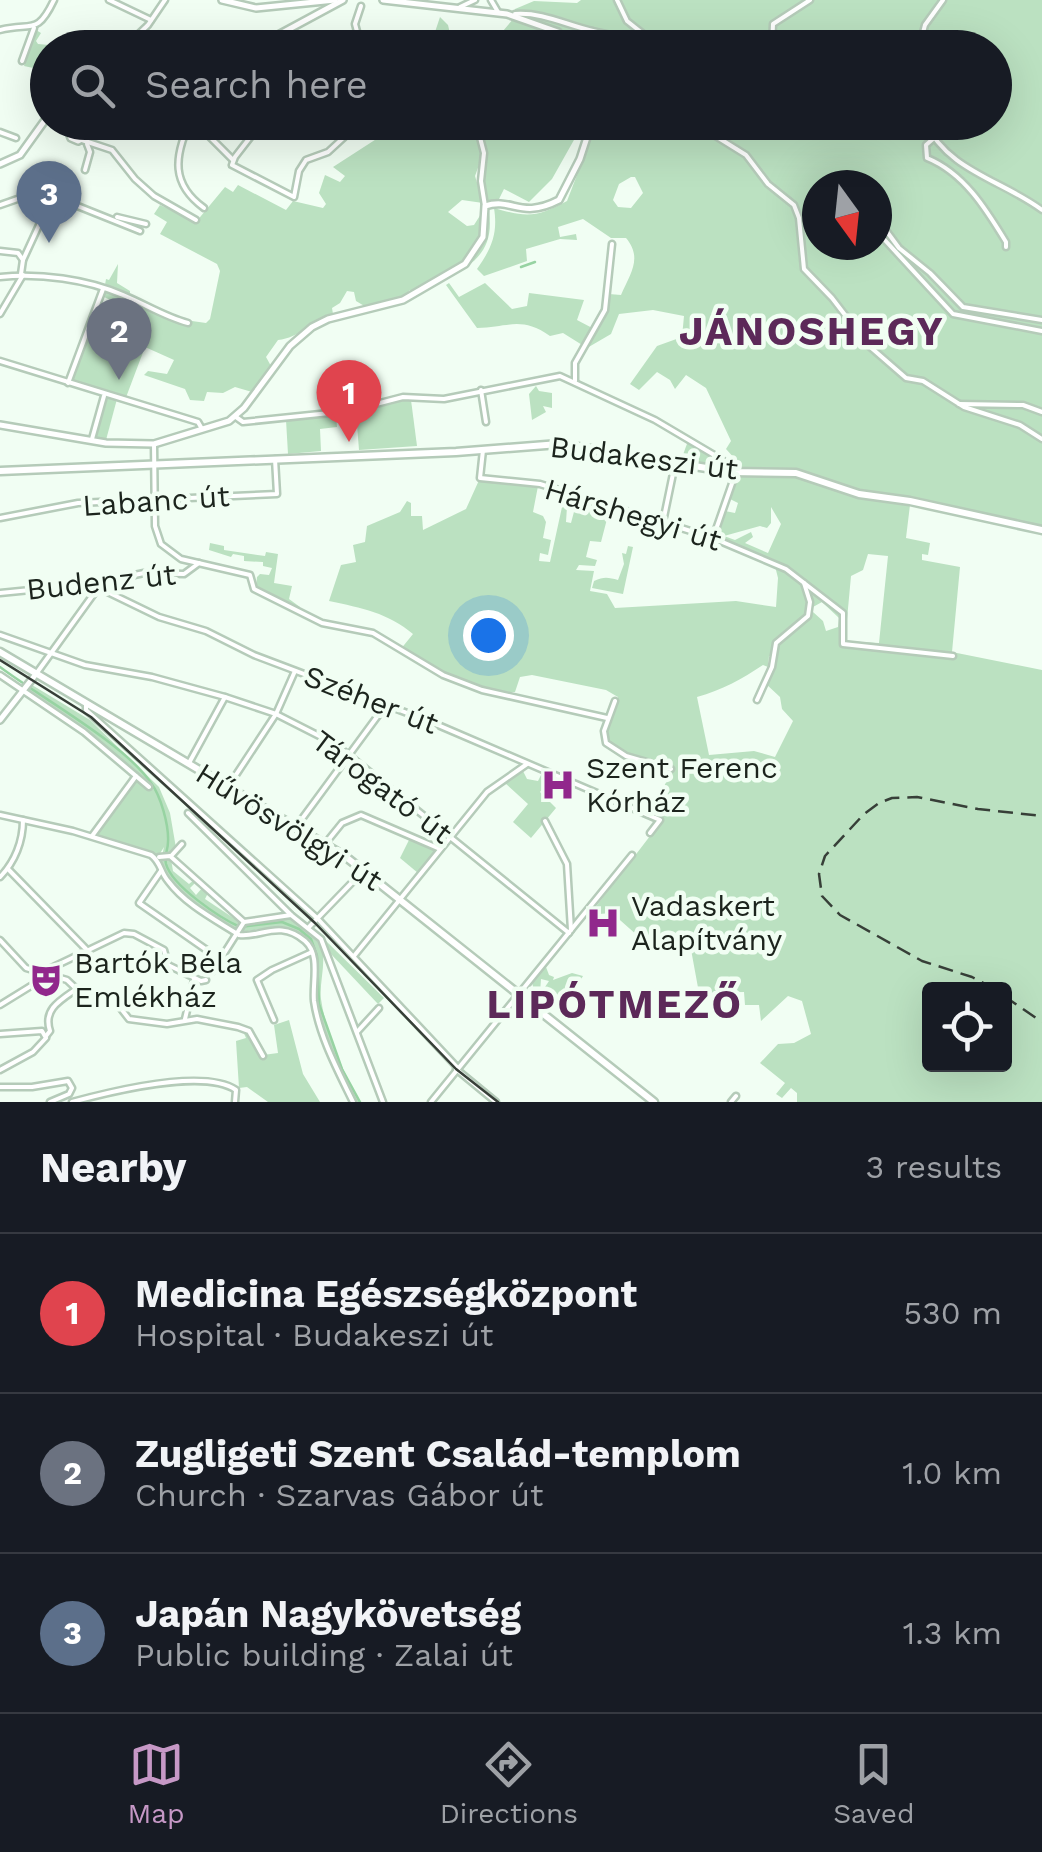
<!DOCTYPE html>
<meta charset="utf-8">
<style>
body{margin:0;font-family:"Work Sans",sans-serif;background:#20242c;color:#f1f3f6}
.controls{position:absolute;right:30px;bottom:30px;display:grid;overflow:hidden;border-radius:10px;box-shadow:0 10px 40px #0002}
.controls button{width:90px;height:90px;display:grid;place-items:center;padding:0;border:0;border-bottom:2px solid #363941;background:#171b24;color:#f1f3f6;font:50px sans-serif}
.compass{position:absolute;left:802px;top:170px;width:90px;height:90px;border-radius:50%;background:#171b24;box-shadow:0 10px 40px #0002;rotate:165deg}
.you{position:absolute;left:488px;top:635px;width:35px;height:35px;margin:-25px;border:8px solid #fff;border-radius:50%;background:#1a73e8;box-shadow:0 0 0 15px #1a73e833}
.badge{display:grid;place-items:center;width:65px;height:65px;border-radius:50%;background:#c698c6;color:#fff;font-size:32px;font-weight:700}
.pin{position:absolute;translate:-50% -82px;filter:drop-shadow(0 2px 5px #0008)}
.pin::after{content:'';position:absolute;top:52px;width:35px;height:30px;background:inherit;clip-path:polygon(0 0,100% 0,50% 100%)}
.list{margin:0;padding:0;list-style:none}
h2{display:flex;justify-content:space-between;align-items:center;height:130px;margin:0;padding:0 40px;font-size:42px}
h2 small{font-size:32px;font-weight:400;color:#9ea1a6}
.list li{display:grid;grid-template-columns:65px 1fr auto;gap:30px;align-items:center;box-sizing:border-box;height:160px;padding:0 40px;border-top:2px solid #363941}
.list b{display:block;font-size:38px;white-space:nowrap}
.list p{margin:0;font-size:32px;white-space:nowrap;color:#9ea1a6}
.list em{font-size:32px;font-style:normal;color:#9ea1a6}
.icon{flex:none;width:55px;height:55px;fill:none;stroke:currentColor;stroke-width:2;stroke-linecap:round;stroke-linejoin:round}
.map{position:relative;flex:none;width:1042px;height:1102px;overflow:hidden}
.search{position:absolute;background:#171b24;box-shadow:0 10px 40px #0002;left:30px;right:30px;top:30px;height:110px;display:flex;align-items:center;gap:25px;box-sizing:border-box;padding:0 35px;border-radius:55px;color:#9ea1a6;font-size:38px}
.sheet{height:610px;background:#171b24}
nav{display:flex;justify-content:space-around;align-items:center;box-sizing:border-box;height:140px;border-top:2px solid #363941;background:#171b24;font-size:28px;color:#9ea1a6}
nav a{display:grid;justify-items:center;gap:5px}
nav .on{color:#c698c6}
.map>svg:first-child{display:block}
.green{fill:#bbe1c1;fill-rule:evenodd}
.lines{fill:none;stroke-linecap:round;stroke-linejoin:round}
.stream{stroke:#97d3a2;stroke-width:2.5}
.minor-casing{stroke:#b5cbb9;stroke-width:9}
.tertiary-casing{stroke:#b5cbb9;stroke-width:10}
.secondary-casing{stroke:#b5cbb9;stroke-width:11}
.minor{stroke:#fff;stroke-width:4}
.tertiary{stroke:#fff;stroke-width:5}
.secondary{stroke:#fff;stroke-width:6}
.tram{stroke:#373f38;stroke-width:2.5}
.rail{stroke:#373f38;stroke-width:2.5;stroke-dasharray:15 8;stroke-linecap:butt}
.labels{text-anchor:middle;stroke-width:9;stroke-linejoin:round;paint-order:stroke}
.street-label{font-size:30px;fill:#1c241d;stroke:#f1fef3}
.poi-label{font-size:30px;fill:#1c241d;stroke:#f1fef3;text-anchor:start}
.district-label{font-size:40px;font-weight:bold;letter-spacing:2.5px;fill:#5c2959;stroke:#f1fef3}
</style>
<div class="map">
<svg width="1042" height="1102" viewBox="0 0 1042 1102">
<rect width="100%" height="100%" fill="#f1fef3"/>
<g class="green">
<path d="M581,0H1042V528L924,501L922,507L910,505L906,538L930,543L928,555L922,554V560L960,567L952,652L1042,670V1102H797V1093L791,1088L782,1098L776,1094L785,1083L760,1063L778,1044L794,1043L811,1034L802,1001L788,996L761,1021L759,1005H745L744,992L699,993L690,944L656,936L647,944L612,913L599,914L594,909L660,823L646,815L663,807L667,798L660,794L673,769L631,756L607,740L608,723L618,697L606,690L532,675L520,677L515,692C471,693 437,671 400,650L413,634C388,613 362,608 329,601L341,565L356,562L353,545L365,542L367,526L400,512L407,501L411,503V516H422L423,530L466,509L480,478L538,486L533,512L543,516L546,522L543,538L551,540L548,555L540,553L539,561L550,562L562,507H567L566,522L571,523L575,508L587,512L590,502L623,512L620,521L607,519L601,542L590,541L586,557L597,560L595,566L579,565L576,570L594,571L590,591L607,594L615,608L736,601L776,607L778,578L774,562L716,537L725,511L735,513L738,503L730,499L739,474L733,465L736,460L726,449L731,441L706,388L686,375L675,389L670,380L657,372L639,390L630,384L657,346L682,337L684,316L653,310L619,314L611,334L587,348L563,333L550,336C521,316 509,327 477,328L446,285L449,283L459,297L485,283L512,309L527,306L529,293L584,300L577,320L596,330L609,306V294L621,295C630,274 643,258 626,238H611L583,219L558,227L560,237L576,234L577,240L560,239L526,249L527,261L484,276L477,269C492,248 498,233 494,208C528,218 537,217 567,201L597,123H724L728,129L736,130L745,125L746,130L753,128L761,135L764,133L762,123H906L903,126L906,132L918,128L916,123H923L931,137L924,149L939,141L927,123L994,122V48L496,47L492,44L514,18L515,9L534,1L577,3ZM631,177H635L643,193L631,208L618,207L613,200L619,184ZM817,185H877V245H817ZM771,507L781,524L768,553L745,543L753,537L751,532L735,540L724,536L760,526L767,528L771,523ZM868,554L888,556L879,643L845,641L851,576L863,570ZM822,602L839,618L838,627L826,631L823,621L813,612V607ZM769,656L772,657L765,683L780,697L782,709L793,721L775,757L754,751L709,755L697,697C722,690 742,679 763,665L768,667ZM930,989H1004V1064H930Z"/>
<path d="M440,17L448,25L452,42L463,47H430Z"/>
<path d="M36,30L41,33L36,41L38,44L49,45L61,37L76,44V47L48,48L47,71L24,66Z"/>
<path d="M401,123H579V131L552,179L529,202L504,189L498,201L486,200L484,165H479L475,176L483,203L462,200L448,212L467,226L474,225L481,214L489,211C497,265 453,273 415,293L410,290L401,298L366,307L356,301L354,292L347,291L340,303L332,308L333,314C313,321 299,338 278,340L266,357L271,366L252,392L235,387L223,393L207,392L204,401L190,400L185,389L144,375L148,371L167,374L174,360L145,347L125,400L71,383L98,306L117,313L121,305L104,297V291L110,289L105,285L106,279L109,280L118,264L117,283L130,291V299L178,319L206,323L210,319L220,271L217,264L160,234L167,222L154,214L160,205L196,222L225,187L233,192L238,185L286,210L293,201L323,208L326,204L319,193L325,175L340,182L345,176L333,167L381,136L389,138Z"/>
<path d="M536,386L539,391L552,393V408L543,406L546,412L532,420L529,394Z"/>
<path d="M104,396L117,399L106,440L93,437Z"/>
<path d="M403,398L411,400L417,446L359,450L356,412Z"/>
<path d="M336,416L337,427L320,429L321,451L288,454L286,420Z"/>
<path d="M688,441L728,467L727,470L680,463Z"/>
<path d="M210,543L224,546V550L265,556L266,552L278,554L274,583L292,586L289,599L300,607L298,610L256,587L257,577L260,574L269,575L272,568L263,566V562L244,561V556L233,554L231,557L209,550Z"/>
<path d="M628,546L633,547L623,594L592,588L594,581C605,576 609,578 618,580L624,564L622,553L626,554Z"/>
<path d="M32,685L90,720L159,787L170,813L176,848L170,855L162,856L164,847L159,855L96,834L136,778L150,787V785L101,742L25,692Z"/>
<path d="M523,771L527,779L538,781L542,773L551,777L540,792L556,808L531,838L513,822L528,804L505,783Z"/>
<path d="M410,838L435,851L418,873L400,858Z"/>
<path d="M159,859H171L173,871L189,884L194,880L196,882L190,888L196,895L203,887L209,891L205,899L241,923L238,931C209,915 170,892 159,859Z"/>
<path d="M286,917C297,920 317,933 321,945C327,962 319,982 321,999C326,1034 343,1072 360,1102H354C339,1071 323,1039 316,1004C311,982 319,963 309,941L275,927L241,932L244,925Z"/>
<path d="M323,938L384,998L378,1004L330,953Z"/>
<path d="M546,967L549,975L554,977L553,980L572,973L583,976L577,986L572,982L565,1008L562,1000L543,1003L545,987L549,981L541,979L540,993L534,991L532,982Z"/>
<path d="M289,1020L303,1074L320,1102H268L247,1087L239,1088L236,1041L246,1038L242,1029L247,1031L263,1055L278,1053L274,1025Z"/>
</g>
<g class="lines">
<g class="stream">
<path d="M521,267L535,262"/>
<path d="M0,667C41,698 124,743 151,783C161,796 169,826 168,842C168,850 164,855 166,864C172,886 220,918 240,927L282,922L299,929L311,939L317,956L319,1004L342,1069L360,1102"/>
</g>
<g class="minor-casing">
<g id="minor">
<path d="M109,0L151,20"/>
<path d="M491,0L498,12"/>
<path d="M617,0L627,21L651,40L648,47"/>
<path d="M460,7L475,0"/>
<path d="M515,14C543,12 566,25 593,31C613,36 631,37 648,47"/>
<path d="M0,30C32,22 37,36 54,0"/>
<path d="M358,35L355,24L361,6"/>
<path d="M124,48L148,25L165,0"/>
<path d="M302,48C333,37 373,28 403,48"/>
<path d="M772,48L773,24L810,0"/>
<path d="M919,48L925,25L943,0"/>
<path d="M22,61L34,28"/>
<path d="M190,122C174,157 171,184 204,208"/>
<path d="M195,122L233,160"/>
<path d="M262,122L235,157L232,165L294,197L299,171L306,160L328,152L353,129L331,122"/>
<path d="M476,122L484,153L481,181L485,206"/>
<path d="M703,122L709,132L746,155L768,184L794,205L799,218L804,269L832,298L868,345L906,378L923,381L964,407L1020,425L1042,439"/>
<path d="M925,122C948,171 1002,180 1042,210"/>
<path d="M355,129L366,127L389,135"/>
<path d="M0,132L16,138"/>
<path d="M934,138L926,145L927,158C964,173 986,209 1006,242V247"/>
<path d="M82,140L112,150L135,179L154,196L196,220"/>
<path d="M85,170L90,152L87,144"/>
<path d="M0,205L26,196L50,195L140,231"/>
<path d="M117,217L146,224"/>
<path d="M0,251L18,253L23,260"/>
<path d="M21,274L23,260L40,223"/>
<path d="M0,277C40,273 86,279 123,295C145,304 165,317 188,323"/>
<path d="M0,314L23,275"/>
<path d="M1042,320L963,307L930,273L899,248L885,229L877,228L882,237L953,314L1042,331"/>
<path d="M0,361L198,422L202,429"/>
<path d="M575,381V363L605,310L612,244"/>
<path d="M68,383L103,289"/>
<path d="M481,390L486,422"/>
<path d="M959,404L1023,405L1042,412"/>
<path d="M236,417L243,422L349,411L403,397L444,399L560,376L655,420L721,459L729,465L731,472"/>
<path d="M92,439L104,396"/>
<path d="M154,444L155,526L161,544L181,559L250,575L254,589L322,623L373,633L443,675L482,690L607,718"/>
<path d="M483,450L480,478L540,484L713,538L786,569L843,613V644L953,656"/>
<path d="M0,518L78,503L277,494L275,459"/>
<path d="M663,522L675,464"/>
<path d="M713,538L736,472"/>
<path d="M91,584L159,617L206,631L254,655L431,722L660,820L650,833"/>
<path d="M0,593L91,584L144,573L184,574L199,563"/>
<path d="M0,635L85,665L152,677L225,697L276,714L335,744L569,933"/>
<path d="M36,674L103,581"/>
<path d="M0,675L84,732L149,787"/>
<path d="M757,700L772,667L776,643L808,616L810,602L804,583"/>
<path d="M615,701L604,731L606,743L626,756L671,769"/>
<path d="M86,704V710L317,918L457,1067"/>
<path d="M189,763L225,697"/>
<path d="M228,787L276,714L295,671"/>
<path d="M188,813L291,915L321,939L383,1102"/>
<path d="M0,815L73,831L151,855C161,862 160,872 168,881C186,905 214,919 239,935C261,938 279,919 305,941C321,955 312,983 314,1001C319,1036 338,1071 353,1102"/>
<path d="M651,815L656,810L666,808"/>
<path d="M545,821L567,864L571,930"/>
<path d="M296,827L385,706"/>
<path d="M92,836L136,776"/>
<path d="M325,844L342,823L361,815L440,849"/>
<path d="M172,855L182,844"/>
<path d="M159,857L170,856L244,922"/>
<path d="M8,869L86,949"/>
<path d="M161,871L139,903L221,960"/>
<path d="M0,877C15,862 23,841 23,820"/>
<path d="M244,922L291,915"/>
<path d="M309,927L364,870"/>
<path d="M0,940L26,968L67,980L86,998L115,1001L129,1019L167,1024L197,1019L238,1027L249,1031L263,1056"/>
<path d="M354,956L487,792L527,764"/>
<path d="M213,971L244,922"/>
<path d="M0,1005L47,976L49,969L124,933L134,934L164,950L168,965L201,981L206,980"/>
<path d="M185,1019L194,980"/>
<path d="M274,1020L257,980L272,970L312,952"/>
<path d="M357,1032L379,1008"/>
<path d="M0,1034L42,1031L46,1038L33,1052L0,1070"/>
<path d="M46,1036L50,1031C43,1010 59,1001 75,990"/>
<path d="M456,1069L496,1102"/>
<path d="M0,1087H32L68,1081L72,1088L69,1094L50,1102"/>
<path d="M72,1102C109,1092 204,1068 236,1090L235,1102"/>
<path d="M431,1102L632,855"/>
<path d="M731,1102L736,1096"/>
</g>
</g>
<g class="tertiary-casing">
<g id="tertiary">
<path d="M222,0L256,8L335,0"/>
<path d="M383,0L507,14L558,32L569,48"/>
<path d="M254,48L343,0"/>
<path d="M65,122L71,138L78,141L114,122"/>
<path d="M0,164L20,155L48,116"/>
<path d="M0,425L106,443L154,444L229,421L244,408L290,346L312,327L328,319L403,300L465,264L483,237L485,206C513,197 520,220 559,200L580,159L592,122"/>
<path d="M0,720L36,674"/>
</g>
</g>
<g class="secondary-casing">
<g id="secondary">
<path d="M0,471L456,452L559,444L731,472L796,473L859,494L910,501L1042,530"/>
<path d="M0,652L346,857L654,1102"/>
</g>
</g>
<use href="#minor" class="minor"/>
<use href="#tertiary" class="tertiary"/>
<use href="#secondary" class="secondary"/>
<path class="tram" d="M0,660L91,717L315,923L456,1069L498,1102"/>
<g class="rail">
<path d="M995,989L972,977L922,961L840,915L822,896L819,874L825,856L864,814L879,803L892,798L917,797L978,809L1042,816"/>
<path d="M1004,996L1042,1022"/>
</g>
</g>
<defs>
<g id="hospital-bare" transform="scale(2.7)"><path d="M-5-5h3v3.5h4V-5h3V5h-3V1.5h-4V5h-3Z" fill="#91288c" stroke="#f1fef3" stroke-width="2.5" paint-order="stroke"/></g>
<g id="theatre-bare" transform="scale(2.7)"><path d="M-5-5.5Q0-4 5-5.5V0Q5 5 0 6Q-5 5-5 0ZM-3.3-2.5H-1v1.5H-3.3ZM1-2.5H3.3v1.5H1ZM-2.8 1Q0 5.5 2.8 1Z" fill="#91288c" stroke="#f1fef3" stroke-width="2.5" paint-order="stroke"/></g>
</defs>
<g fill-rule="evenodd">
<use href="#hospital-bare" x="558" y="785"/>
<use href="#hospital-bare" x="603" y="923"/>
<use href="#theatre-bare" x="46" y="980"/>
</g>
<g class="labels">
<g class="street-label">
<text transform="translate(644 458) rotate(7)" y="10">Budakeszi út</text>
<text transform="translate(156 501) rotate(-4)" y="10">Labanc út</text>
<text transform="translate(633 515) rotate(17)" y="10">Hárshegyi út</text>
<text transform="translate(101 582) rotate(-6)" y="10">Budenz út</text>
<text transform="translate(371 700) rotate(21)" y="10">Széher út</text>
<text transform="translate(382 787) rotate(37)" y="10">Tárogató út</text>
<text transform="translate(289 827) rotate(32)" y="10">Hűvösvölgyi út</text>
</g>
<g class="poi-label">
<text x="586" y="778">Szent Ferenc<tspan x="586" dy="34">Kórház</tspan></text>
<text x="631" y="916">Vadaskert<tspan x="631" dy="34">Alapítvány</tspan></text>
<text x="74" y="973">Bartók Béla<tspan x="74" dy="34">Emlékház</tspan></text>
</g>
<g class="district-label">
<text x="812" y="345">JÁNOSHEGY</text>
<text x="615" y="1018">LIPÓTMEZŐ</text>
</g>
</g>
</svg>
<div class="controls">
<button><svg class="icon" aria-label="locate" viewBox="0 0 24 24"><circle cx="12" cy="12" r="6"/><path d="M12 2v4M12 18v4M2 12h4M18 12h4"/></svg></button>
</div>
<svg class="compass" viewBox="-18 -18 36 36"><path d="M0-13l5 13h-10z" fill="#e53935"/><path d="M0 13l5-13h-10z" fill="#9ea1a6"/></svg>
<div class="you"></div>
<div class="pin badge" style="left:349px;top:442px;background:#e0444e">1</div>
<div class="pin badge" style="left:119px;top:380px;background:#6b7280">2</div>
<div class="pin badge" style="left:49px;top:243px;background:#5c6f8a">3</div>
<div class="search"><svg class="icon" aria-label="search" viewBox="0 0 24 24"><circle cx="10" cy="10" r="6"/><path d="M15 15l6 6"/></svg>Search here</div>
</div>
<section class="sheet">
<h2>Nearby<small>3 results</small></h2>
<ul class="list">
<li><span class="badge" style="background:#e0444e">1</span><div><b>Medicina Egészségközpont</b><p>Hospital · Budakeszi út</p></div><em>530 m</em></li>
<li><span class="badge" style="background:#6b7280">2</span><div><b>Zugligeti Szent Család-templom</b><p>Church · Szarvas Gábor út</p></div><em>1.0 km</em></li>
<li><span class="badge" style="background:#5c6f8a">3</span><div><b>Japán Nagykövetség</b><p>Public building · Zalai út</p></div><em>1.3 km</em></li>
</ul>
</section>
<nav>
<a class="on"><svg class="icon" aria-label="map" viewBox="0 0 24 24"><path d="M3 6l6-2 6 2 6-2v14l-6 2-6-2-6 2zM9 4v14M15 6v14"/></svg>Map</a>
<a><svg class="icon" aria-label="directions" viewBox="0 0 24 24"><path d="M12 3l9 9-9 9-9-9zM9 14v-3h6M13 9l2 2-2 2"/></svg>Directions</a>
<a><svg class="icon" aria-label="saved" viewBox="0 0 24 24"><path d="M7 4h10v16l-5-4-5 4z"/></svg>Saved</a>
</nav>
